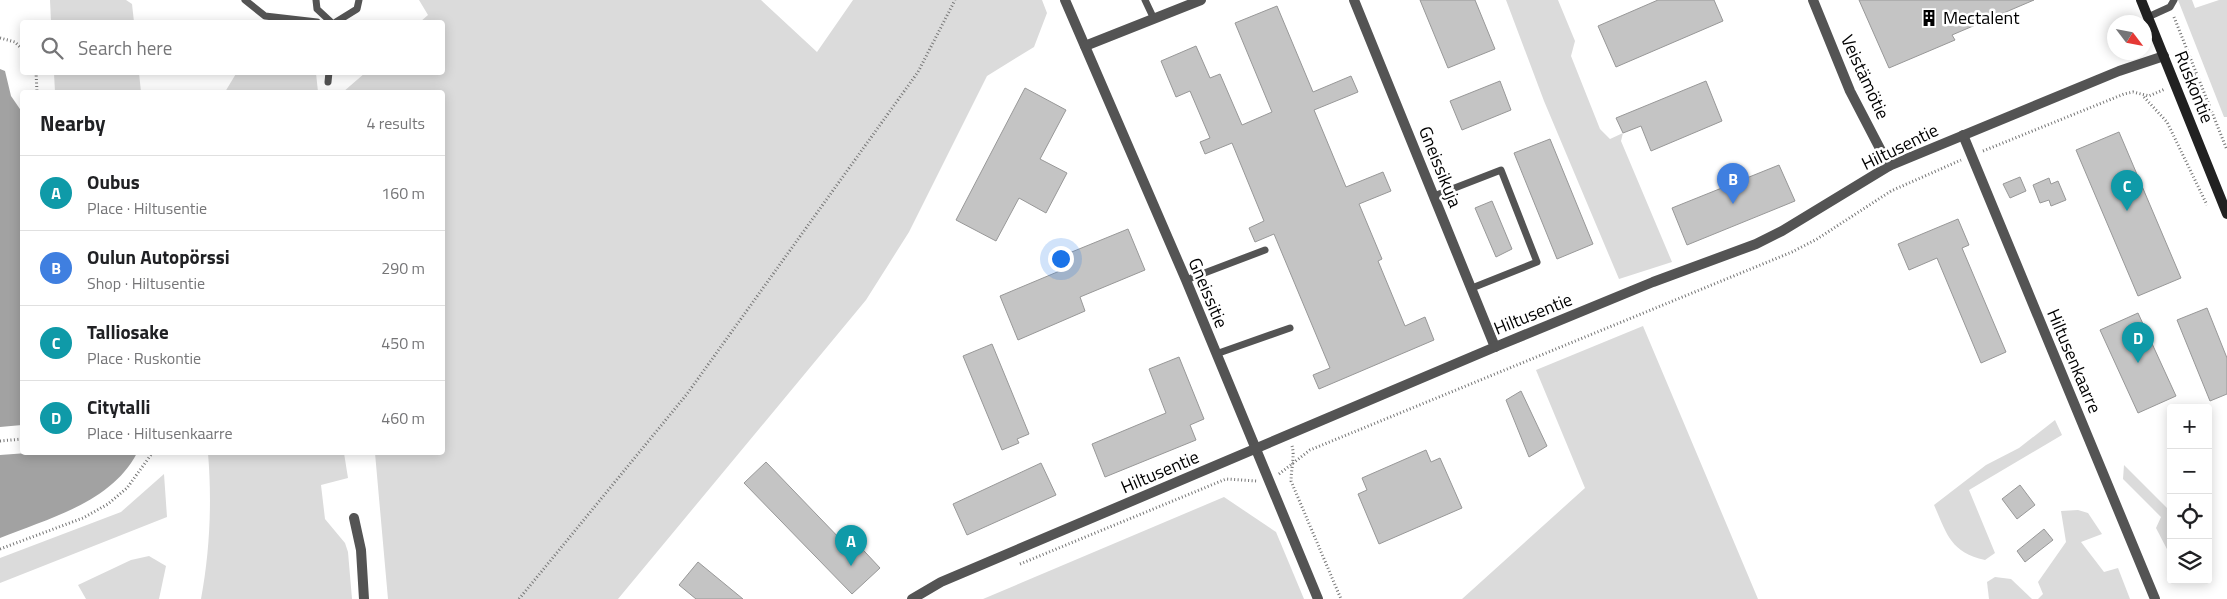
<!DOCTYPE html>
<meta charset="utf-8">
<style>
body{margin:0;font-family:"Titillium Web",sans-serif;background:#f6f6f6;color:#202124}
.controls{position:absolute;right:15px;bottom:15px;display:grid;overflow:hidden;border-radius:5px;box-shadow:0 2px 12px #0003}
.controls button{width:45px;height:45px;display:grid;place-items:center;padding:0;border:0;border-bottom:1px solid #e0e0e0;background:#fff;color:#202124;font:25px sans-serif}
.compass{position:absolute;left:2107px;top:15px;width:45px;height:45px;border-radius:50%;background:#fff;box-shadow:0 2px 12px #0003;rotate:122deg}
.you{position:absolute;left:1060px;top:258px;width:18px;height:18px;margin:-12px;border:4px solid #fff;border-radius:50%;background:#1a73e8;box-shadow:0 0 0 8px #1a73e833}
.badge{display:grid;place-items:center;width:32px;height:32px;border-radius:50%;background:#7c3aed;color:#fff;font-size:16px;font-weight:700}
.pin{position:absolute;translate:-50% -41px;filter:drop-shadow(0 1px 2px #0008)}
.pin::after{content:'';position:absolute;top:26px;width:18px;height:15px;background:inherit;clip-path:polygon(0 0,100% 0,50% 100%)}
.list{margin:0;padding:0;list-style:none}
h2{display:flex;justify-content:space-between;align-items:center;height:65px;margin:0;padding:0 20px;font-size:21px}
h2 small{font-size:16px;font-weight:400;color:#757577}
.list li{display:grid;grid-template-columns:32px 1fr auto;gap:15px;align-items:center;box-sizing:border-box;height:75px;padding:0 20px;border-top:1px solid #e0e0e0}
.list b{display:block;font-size:19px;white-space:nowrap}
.list p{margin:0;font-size:16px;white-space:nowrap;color:#757577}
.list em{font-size:16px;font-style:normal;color:#757577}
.icon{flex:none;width:28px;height:28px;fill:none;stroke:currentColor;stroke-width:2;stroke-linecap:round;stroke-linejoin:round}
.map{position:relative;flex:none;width:2227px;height:599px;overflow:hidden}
.search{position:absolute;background:#fff;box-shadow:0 2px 12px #0003;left:20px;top:20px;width:425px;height:55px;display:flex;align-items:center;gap:12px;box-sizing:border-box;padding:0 18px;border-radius:5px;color:#757577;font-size:19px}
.panel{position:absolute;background:#fff;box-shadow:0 2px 12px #0003;left:20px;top:90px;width:425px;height:365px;border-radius:5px}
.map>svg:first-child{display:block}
.green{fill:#dbdbdb}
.water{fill:#a2a2a2}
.building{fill:#c4c4c4;stroke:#989898}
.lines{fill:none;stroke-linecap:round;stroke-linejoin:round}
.path{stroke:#767676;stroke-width:3;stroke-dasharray:1 2.5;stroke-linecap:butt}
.lane{stroke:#545454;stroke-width:7}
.street{stroke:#545454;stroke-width:10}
.secondary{stroke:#212121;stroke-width:10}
.labels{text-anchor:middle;stroke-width:5;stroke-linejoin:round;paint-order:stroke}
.poi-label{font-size:18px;fill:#000;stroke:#fff;text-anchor:start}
.street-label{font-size:18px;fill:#000;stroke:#fff}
</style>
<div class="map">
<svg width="2227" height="599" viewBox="0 0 2227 599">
<rect width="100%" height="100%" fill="#fff"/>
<g class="green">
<path d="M50,0H126L132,4L134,22H51Z"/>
<path d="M419,0H761L817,52L853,0H1042L1047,13L1034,47L987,76L909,232L866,300L618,599H388L375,453L442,452V92H343L365,73L442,72V22H420L428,15Z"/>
<path d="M1506,0H1558L1575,41L1571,56L1600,129L1610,139L1623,133L1621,141L1672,262L1619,279L1544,101Z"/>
<path d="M2178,0H2192L2195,8L2219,0H2227V117H2224Z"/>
<path d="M237,72L316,73L318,92H225Z"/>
<path d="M54,73H139L141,92H55Z"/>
<path d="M1643,326L1758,599H1462L1585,488L1536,370Z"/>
<path d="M2055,420L2062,435L1969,490L1995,553L1985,560C1950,552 1947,534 1934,505L1986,465L2019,448Z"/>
<path d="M208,453H344L348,478L321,485L325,519L345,543L348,552L352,599H201C210,551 212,501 208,453Z"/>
<path d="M2124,465L2171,512V553H2169L2156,528L2161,517L2123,479Z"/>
<path d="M164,474L167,517L0,583V558L121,512Z"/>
<path d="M1224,497L1276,532L1304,599H983Z"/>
<path d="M2078,510L2088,513L2102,534L2081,542L2104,572L2118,568L2130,599H2038L2043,594L2038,582L2066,542L2061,511Z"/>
<path d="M149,556L166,566L159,599H86L78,585L131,560Z"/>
<path d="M1995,577L2011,579L2032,599H1989L1987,582Z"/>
</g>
<g class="water">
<path d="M0,69L5,71L11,96L22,112V425L0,427Z"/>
<path d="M41,452H137V453C111,503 49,518 0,538V455Z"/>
</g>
<g class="building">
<path d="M1420,0H1475L1495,49L1448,68Z"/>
<path d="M1658,0H1714L1723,21L1616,67L1598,26Z"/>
<path d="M1859,0H2034L1952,35L1955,40L1889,68Z"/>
<path d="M1277,6L1313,92L1351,76L1358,92L1314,110L1346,187L1383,172L1391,191L1359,204L1382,259L1378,261L1405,326L1425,317L1434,340L1319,389L1313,375L1330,368L1274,234L1255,242L1249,228L1264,221L1232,143L1205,154L1200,142L1210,138L1190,91L1176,97L1161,61L1196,46L1210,78L1220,74L1242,125L1272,112L1235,23Z"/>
<path d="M1500,81L1511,110L1462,130L1450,101Z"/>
<path d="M1706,81L1722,121L1651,151L1641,126L1623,133L1616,118Z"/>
<path d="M1025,88L1066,110L1040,159L1067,173L1046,213L1019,198L996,241L956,220Z"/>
<path d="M2119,132L2181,278L2138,296L2076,150Z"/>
<path d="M1550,139L1593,244L1557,259L1514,153Z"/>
<path d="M1779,165L1795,201L1687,245L1672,208Z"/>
<path d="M2020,177L2026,191L2010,198L2003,184Z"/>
<path d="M2049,178L2051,184L2058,181L2066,200L2051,206L2049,200L2040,203L2033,185Z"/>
<path d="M1492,201L1512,249L1496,257L1475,208Z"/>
<path d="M1958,219L1969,245L1962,248L2006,352L1981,363L1937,258L1909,270L1898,244Z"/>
<path d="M1128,229L1145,270L1080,297L1085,311L1018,340L1000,296L1062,270L1057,258Z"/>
<path d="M2207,308L2227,358V394L2210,401L2177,320Z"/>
<path d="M2138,313L2176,396L2138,413L2100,330Z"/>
<path d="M992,344L1029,434L1017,439L1019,443L1002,450L963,356Z"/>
<path d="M1179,357L1204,419L1190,425L1196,440L1105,477L1092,444L1166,413L1149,369Z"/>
<path d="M1521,391L1547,446L1529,457L1506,400Z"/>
<path d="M1426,450L1431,462L1440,458L1462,508L1379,544L1358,494L1367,490L1362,478Z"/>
<path d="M766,462L844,543L851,537L880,568L852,594L744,483Z"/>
<path d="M1041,463L1056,495L967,535L953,504Z"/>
<path d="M2020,485L2035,505L2017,519L2002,499Z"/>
<path d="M2044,529L2053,540L2025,562L2017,551Z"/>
<path d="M698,562L743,599H696L679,585Z"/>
</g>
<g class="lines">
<g class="path">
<path d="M2174,17L2227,150"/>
<path d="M0,38L15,42L22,49"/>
<path d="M36,72L37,92"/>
<path d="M2185,79L2196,74"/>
<path d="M2144,97L2167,122L2207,205"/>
<path d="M1983,151L2124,94L2133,92L2149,96L2165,89"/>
<path d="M0,441L22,439"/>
<path d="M1292,446C1295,455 1291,470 1291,481L1341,599"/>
<path d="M1279,474L1310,450L1792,252L1817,239L1891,191L1961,160"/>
<path d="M0,549L83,518L108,504L127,488L153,452"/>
<path d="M1020,564L1226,479L1257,481"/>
<path d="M519,599L687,394L918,72L955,0"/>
</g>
<g class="lane">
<path d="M245,0L265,16L317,22"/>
<path d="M316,0L317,9L331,22"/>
<path d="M1145,0L1154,19"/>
<path d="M2148,17L2170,7L2174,0"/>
<path d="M336,22L357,9L359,0"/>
<path d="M328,82L329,72"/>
<path d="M1434,196L1501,170L1537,262L1472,288"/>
<path d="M1186,280L1265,250"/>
<path d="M1216,354L1290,328"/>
</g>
<g class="street">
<path d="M1065,0L1186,280L1318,599"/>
<path d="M1354,0L1495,347"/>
<path d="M1813,0L1850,91L1889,166"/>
<path d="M1085,46L1201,0"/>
<path d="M1963,135L2155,599"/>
<path d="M354,518L361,550L364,599"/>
<path d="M912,599L941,582L1495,347L1653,282L1756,244L1782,231L1889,166L2119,71L2164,56"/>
</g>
<path class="secondary" d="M2141,0L2227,214"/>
</g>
<defs>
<g id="building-bare" transform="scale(1.35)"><path d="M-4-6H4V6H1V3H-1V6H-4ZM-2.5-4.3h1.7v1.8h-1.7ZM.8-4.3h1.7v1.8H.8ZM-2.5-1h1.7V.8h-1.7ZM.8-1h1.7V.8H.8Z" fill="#000" stroke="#fff" stroke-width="2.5" paint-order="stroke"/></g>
</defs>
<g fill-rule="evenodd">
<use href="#building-bare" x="1929" y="18"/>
</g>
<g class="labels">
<g class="poi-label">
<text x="1943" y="24">Mectalent</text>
</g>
<g class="street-label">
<text transform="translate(1865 77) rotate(65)" y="6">Veistämötie</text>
<text transform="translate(2194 87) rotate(68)" y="6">Ruskontie</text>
<text transform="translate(1900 147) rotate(-26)" y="6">Hiltusentie</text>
<text transform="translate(1440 167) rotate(68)" y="6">Gneissikuja</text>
<text transform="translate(1208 293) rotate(67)" y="6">Gneissitie</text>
<text transform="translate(1533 314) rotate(-22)" y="6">Hiltusentie</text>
<text transform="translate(2074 361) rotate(67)" y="6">Hiltusenkaarre</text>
<text transform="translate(1160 472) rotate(-23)" y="6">Hiltusentie</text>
</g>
</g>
</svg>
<div class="controls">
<button>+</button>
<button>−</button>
<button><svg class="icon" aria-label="locate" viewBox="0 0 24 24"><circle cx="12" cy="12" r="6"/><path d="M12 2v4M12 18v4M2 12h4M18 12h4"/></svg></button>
<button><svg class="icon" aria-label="layers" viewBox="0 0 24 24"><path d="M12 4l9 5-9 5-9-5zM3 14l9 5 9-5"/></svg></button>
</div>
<svg class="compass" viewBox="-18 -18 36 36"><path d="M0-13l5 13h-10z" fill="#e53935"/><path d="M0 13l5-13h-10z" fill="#757577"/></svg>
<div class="you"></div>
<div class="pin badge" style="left:851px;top:566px;background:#0f9aa8">A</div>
<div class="pin badge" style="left:1733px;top:204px;background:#3f7fe0">B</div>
<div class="pin badge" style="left:2127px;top:211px;background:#0f9aa8">C</div>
<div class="pin badge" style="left:2138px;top:363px;background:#0f9aa8">D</div>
<div class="search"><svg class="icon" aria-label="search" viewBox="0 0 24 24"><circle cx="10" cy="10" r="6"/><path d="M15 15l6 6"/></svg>Search here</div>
<section class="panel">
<h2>Nearby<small>4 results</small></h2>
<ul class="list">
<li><span class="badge" style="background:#0f9aa8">A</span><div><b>Oubus</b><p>Place · Hiltusentie</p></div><em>160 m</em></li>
<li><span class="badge" style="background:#3f7fe0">B</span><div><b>Oulun Autopörssi</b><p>Shop · Hiltusentie</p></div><em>290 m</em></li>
<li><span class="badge" style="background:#0f9aa8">C</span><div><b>Talliosake</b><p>Place · Ruskontie</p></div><em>450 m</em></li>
<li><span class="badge" style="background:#0f9aa8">D</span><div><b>Citytalli</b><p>Place · Hiltusenkaarre</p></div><em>460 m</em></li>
</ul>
</section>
</div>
